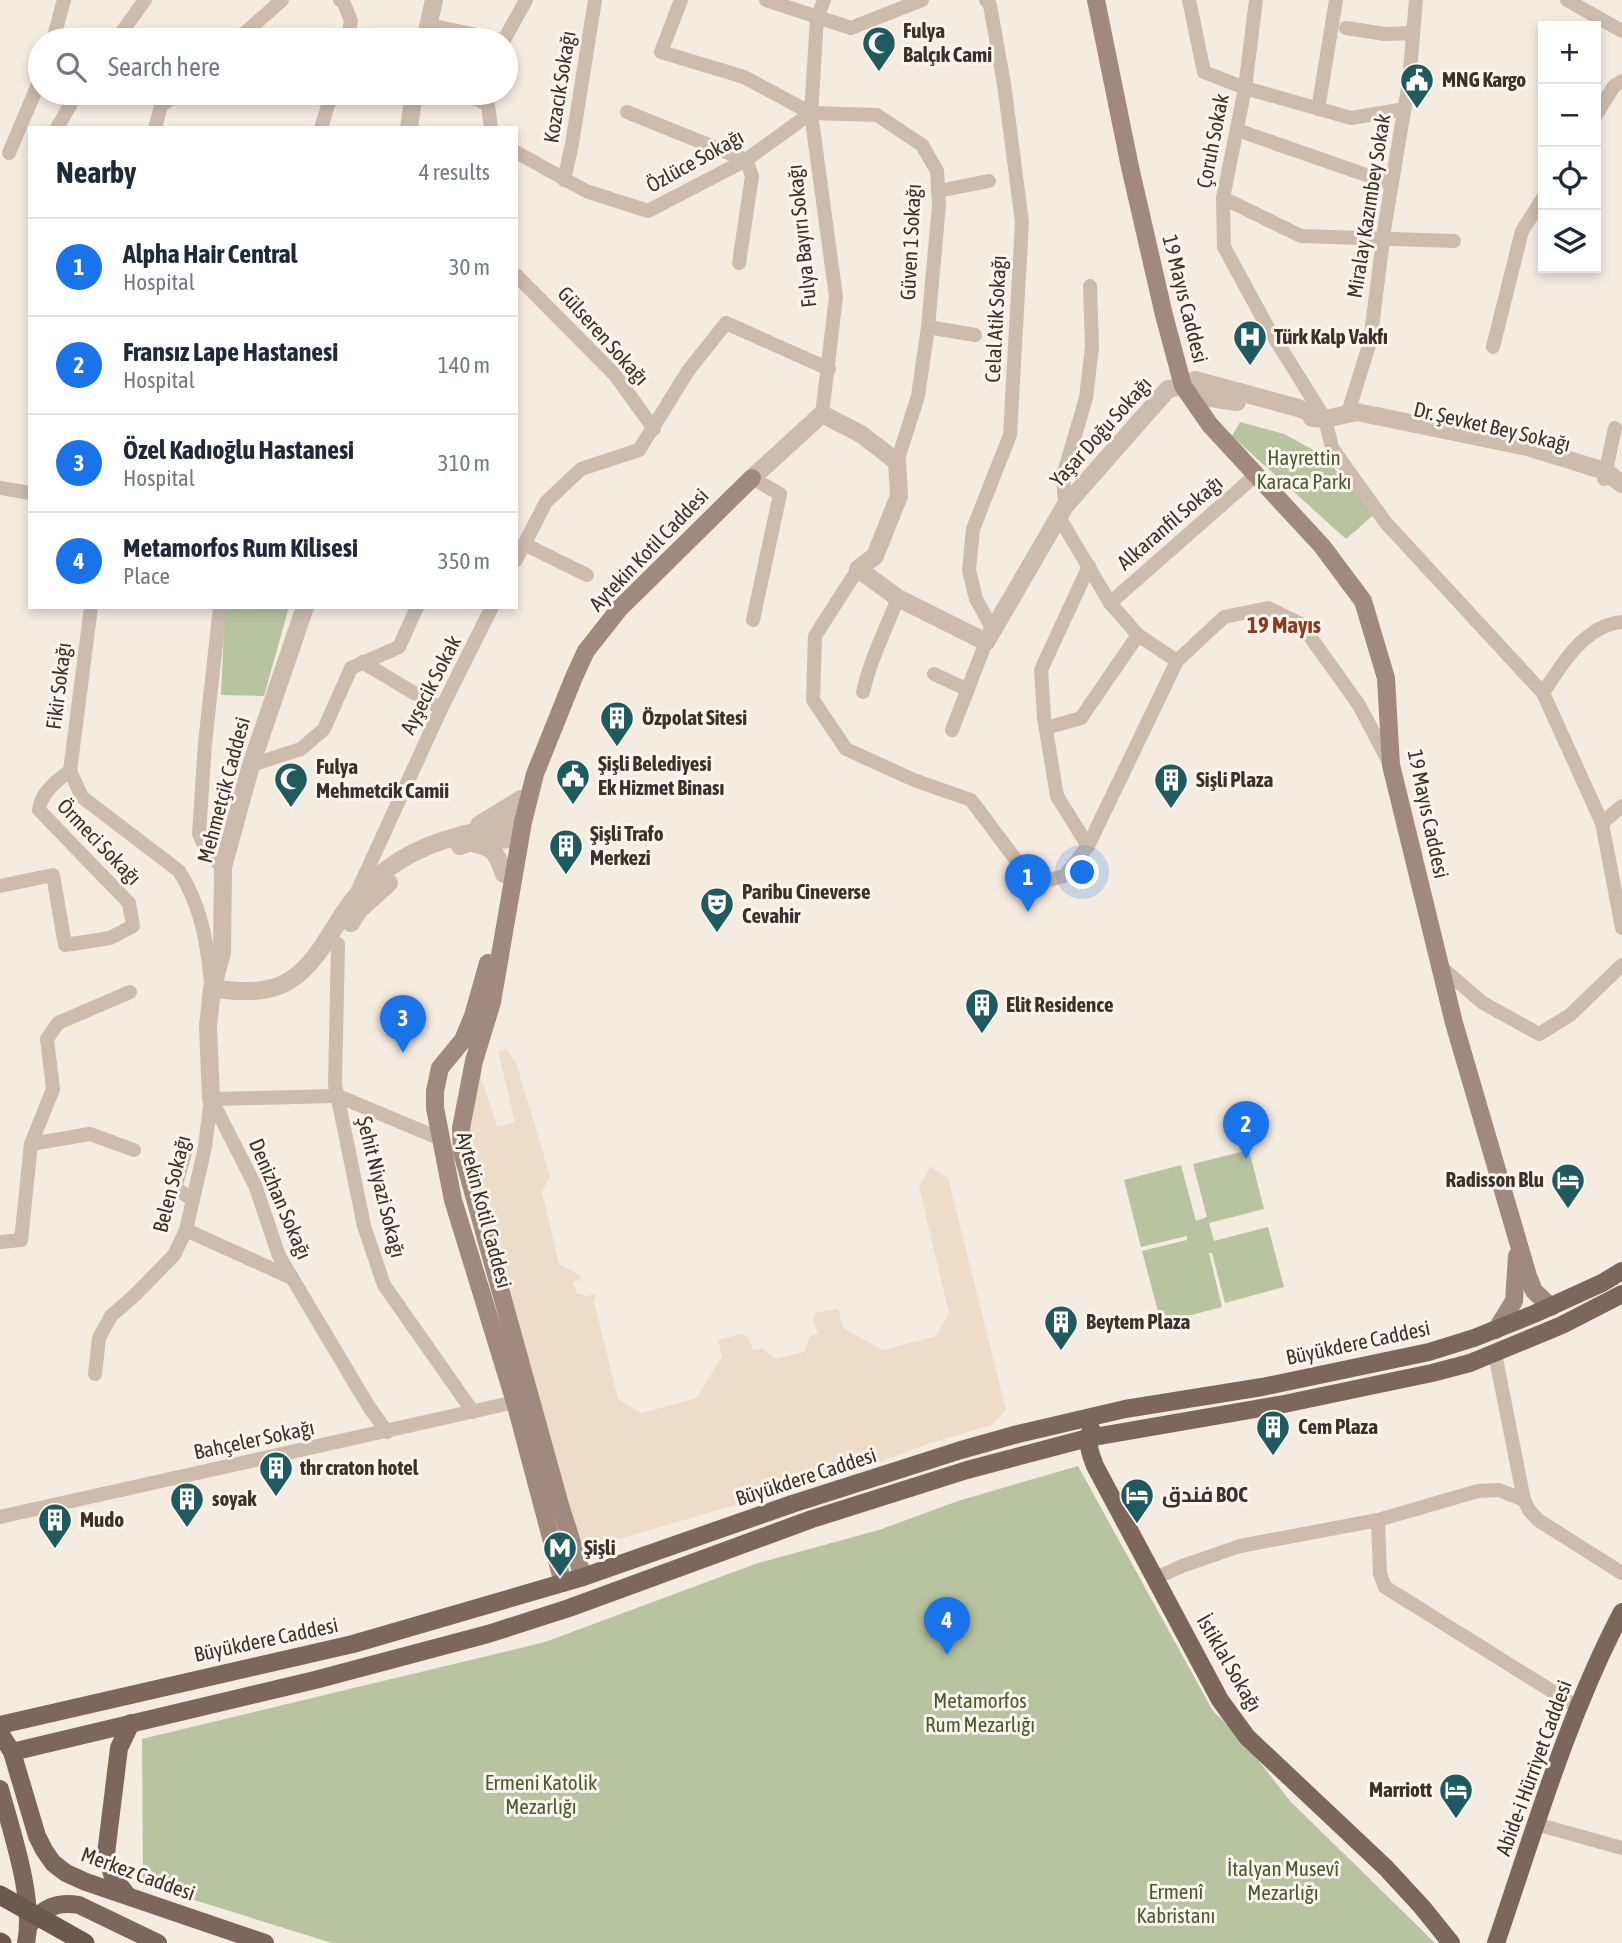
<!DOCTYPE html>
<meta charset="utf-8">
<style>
body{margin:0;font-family:"Asap Condensed",Cairo,sans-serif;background:#f6f6f7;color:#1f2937}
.controls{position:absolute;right:21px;top:21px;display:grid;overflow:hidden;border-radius:0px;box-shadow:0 4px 10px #0003}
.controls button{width:63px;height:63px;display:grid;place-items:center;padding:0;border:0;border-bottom:2px solid #e0e1e3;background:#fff;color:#1f2937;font:35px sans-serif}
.you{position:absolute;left:1083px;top:873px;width:24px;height:24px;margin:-18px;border:5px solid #fff;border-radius:50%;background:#1a73e8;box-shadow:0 0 0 10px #1a73e833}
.badge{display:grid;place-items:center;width:46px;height:46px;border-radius:50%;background:#1a73e8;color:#fff;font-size:23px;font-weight:700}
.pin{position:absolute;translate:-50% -58px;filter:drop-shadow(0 2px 4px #0008)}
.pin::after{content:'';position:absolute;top:37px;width:24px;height:21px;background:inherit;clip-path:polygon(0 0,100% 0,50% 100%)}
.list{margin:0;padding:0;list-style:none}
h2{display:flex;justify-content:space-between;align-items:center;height:91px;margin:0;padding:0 28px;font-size:30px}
h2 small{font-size:23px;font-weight:400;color:#747a83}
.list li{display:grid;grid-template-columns:46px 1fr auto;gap:21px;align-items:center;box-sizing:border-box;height:98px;padding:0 28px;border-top:2px solid #e0e1e3}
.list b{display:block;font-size:26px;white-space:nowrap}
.list p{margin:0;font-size:23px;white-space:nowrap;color:#747a83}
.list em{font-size:23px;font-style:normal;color:#747a83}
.icon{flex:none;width:38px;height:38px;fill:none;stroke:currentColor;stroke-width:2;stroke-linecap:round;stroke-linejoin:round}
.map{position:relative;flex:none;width:1622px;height:1943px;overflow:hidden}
.search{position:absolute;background:#fff;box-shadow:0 4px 10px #0003;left:28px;top:28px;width:490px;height:77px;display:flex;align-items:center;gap:18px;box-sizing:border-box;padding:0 24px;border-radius:38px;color:#747a83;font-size:26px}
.panel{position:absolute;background:#fff;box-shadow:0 4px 10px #0003;left:28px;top:126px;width:490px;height:483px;border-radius:0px}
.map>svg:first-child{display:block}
.green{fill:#b8c4a0}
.plaza{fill:#ecdcc8}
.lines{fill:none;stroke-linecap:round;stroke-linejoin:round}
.minor{stroke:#cdbbac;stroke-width:14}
.tertiary{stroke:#cdbbac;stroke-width:18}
.secondary{stroke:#a18a7d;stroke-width:18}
.primary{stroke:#7d675c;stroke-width:18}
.trunk{stroke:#6c584f;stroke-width:19}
.labels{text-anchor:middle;stroke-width:6;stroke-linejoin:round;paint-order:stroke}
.poi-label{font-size:21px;font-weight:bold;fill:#3b302b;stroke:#fbf5ee;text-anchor:start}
.street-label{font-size:21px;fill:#3b302b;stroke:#fbf5ee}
.park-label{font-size:21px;fill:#4a5a2e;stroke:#fbf5ee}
.neighbourhood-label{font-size:23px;font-weight:bold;fill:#8c3b22;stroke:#fbf5ee}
</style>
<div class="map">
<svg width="1622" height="1943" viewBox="0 0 1622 1943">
<rect width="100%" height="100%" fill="#f4ebe1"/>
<g class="green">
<path d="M1240,422L1284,434L1319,453L1377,512L1346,539L1232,436Z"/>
<path d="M225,607H289L264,696L221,695Z"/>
<path d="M1249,1150L1264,1209L1209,1223L1214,1241L1268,1227L1284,1287L1225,1303L1212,1253H1209L1222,1307L1161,1323L1142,1251L1187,1240V1236L1141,1247L1124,1180L1181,1165L1196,1221L1207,1217L1193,1164Z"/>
<path d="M1078,1466L1213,1711L1241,1738L1290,1801L1435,1943H332L143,1884L142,1739L545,1642L758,1563L879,1530L958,1501Z"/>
</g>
<path class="plaza" d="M507,1049L517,1066L550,1176L542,1192L559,1264L580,1275L581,1279L573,1282L577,1294L587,1296L597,1294L594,1302L618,1399L641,1413L697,1398L722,1356L718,1340L742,1334L748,1337L753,1350L761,1348L776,1359L804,1352L810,1336L818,1334L813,1319L816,1313L838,1309L843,1328L883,1350L936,1336L949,1313L919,1187L930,1167L948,1178L1006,1410L992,1425L927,1444L878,1463L602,1544L591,1545L582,1541L576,1532L468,1142L470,1103L480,1073L497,1127L515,1122L498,1051Z"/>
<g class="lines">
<g class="minor">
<path d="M340,0L343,1L351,21L347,40"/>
<path d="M681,0L661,52L744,77L811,113L877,115L922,145L937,171L939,205L928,327L918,396L897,462"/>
<path d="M766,0L851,28L922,0"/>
<path d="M986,0L990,5L1004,84L1022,222L1010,435L973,529L969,570L976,599L993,630"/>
<path d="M1189,0L1204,72L1245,88L1351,118L1405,109"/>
<path d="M1256,0L1245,88L1223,198L1224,247L1267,326L1325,419L1332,448L1386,523L1543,693L1602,823L1622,928"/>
<path d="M1567,0L1622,31"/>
<path d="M429,25L501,40"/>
<path d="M1346,28L1385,34L1413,33"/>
<path d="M53,40L64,0"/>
<path d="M116,40L145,0"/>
<path d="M237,40L282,0"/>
<path d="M504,40L526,0"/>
<path d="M466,93L488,105L491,128"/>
<path d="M1318,109L1336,0"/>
<path d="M627,112L746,160"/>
<path d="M1596,115L1614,86L1622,81"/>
<path d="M57,128L77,93"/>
<path d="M155,128L161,106L177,93"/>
<path d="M321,128L332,93"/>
<path d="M1237,130L1392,184"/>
<path d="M516,152L586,191L648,211L746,160L811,113"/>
<path d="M9,153L40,80"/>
<path d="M564,180L572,144L595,0"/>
<path d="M938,191L989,181"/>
<path d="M1223,198L1301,236L1454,241"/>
<path d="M739,263L752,176L746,160"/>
<path d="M516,275L615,375L654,429"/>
<path d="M928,327L975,335"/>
<path d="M1493,347L1522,231L1543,198"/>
<path d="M822,414L836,297L811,113L817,18L824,0"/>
<path d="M1347,416L1370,342L1385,224L1409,82L1416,0"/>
<path d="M752,478L780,494L753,620"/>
<path d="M1604,479L1615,428"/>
<path d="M0,488L30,493"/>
<path d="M1065,506L1063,476L1086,398L1092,347L1090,286"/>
<path d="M1059,517L1110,603L1138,635L1177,661"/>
<path d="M524,544L587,575"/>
<path d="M516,560L546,502L581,469L639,450L688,371L726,323L829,369"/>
<path d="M858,569L815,636L813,700L846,749L914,780L971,800L1034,884L1064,876L1088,846L1177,661L1224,617L1268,608L1301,624L1359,705L1390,764"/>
<path d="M1110,603L1257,474"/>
<path d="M220,607L205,743L199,834L208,854L223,867"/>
<path d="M362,662L441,709"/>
<path d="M934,674L968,690"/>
<path d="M863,692C870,660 886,629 898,598"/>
<path d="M1543,693C1561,665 1585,625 1622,622"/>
<path d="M1046,728L1081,718L1138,635"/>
<path d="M952,730L986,642"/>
<path d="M251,765L301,749L324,729L351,668L399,647L417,607"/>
<path d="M70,771L82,797L179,871C201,906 207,941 211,982"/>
<path d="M70,771L91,607"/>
<path d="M1602,823L1622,806"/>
<path d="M1088,846L1057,796L1044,718L1041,670L1089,566"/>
<path d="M0,886L53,875L65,945L110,938L133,926L129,903L39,810C41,793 56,781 70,771"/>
<path d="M357,892L441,709L492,607"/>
<path d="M338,944L335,1084L364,1226L384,1285L473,1412"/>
<path d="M1441,967L1483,1003L1539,1034L1570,1015L1622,965"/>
<path d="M211,1099L255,1185L279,1256L369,1407L387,1432"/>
<path d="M211,1099L338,1096L441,1139"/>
<path d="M31,1144L90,1134L134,1150"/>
<path d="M186,1149L175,1188L192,1199"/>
<path d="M186,1230L292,1278"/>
<path d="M0,1242L21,1240L31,1144L53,1089L47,1039L58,1023L130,992"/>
<path d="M1495,1354L1524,1500L1529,1510L1538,1520L1622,1573"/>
<path d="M95,1374L99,1338L111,1316L136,1294L174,1255L186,1230L205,1147L211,1099"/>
<path d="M0,1517L515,1402"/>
<path d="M1378,1520L1380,1574L1385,1587L1579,1708"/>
<path d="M1156,1578L1182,1566L1240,1546L1378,1520L1478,1491L1499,1490L1524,1500"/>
<path d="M1536,1824L1622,1848"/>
</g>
<g class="tertiary">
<path d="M425,40L434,0"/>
<path d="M409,128L414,93"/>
<path d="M1183,386L1197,396L1237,402"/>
<path d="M1312,418L1325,419L1357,412L1527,447L1605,471L1622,484"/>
<path d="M752,478L822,414L861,434L897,462L899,496L875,556L858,569L898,598L986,642L1065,506L1168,389L1183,386L1195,380L1298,408L1325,419"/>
<path d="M479,825L521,799"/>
<path d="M475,844C496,848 497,856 504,874"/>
<path d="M460,846L468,843L509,839"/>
<path d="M351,923L359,910L389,883"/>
<path d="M212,989C234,991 260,994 281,985C316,970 331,928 353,900C361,889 374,880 385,871C420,842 470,832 514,823"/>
<path d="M211,1099L208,1026L212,989L222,953L223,867L251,765L305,607"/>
</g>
<g class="secondary">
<path d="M1096,0L1130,167L1164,315L1183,386L1210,425L1322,546L1363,601L1386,678L1391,765L1454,1023L1528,1276L1534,1291L1551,1307"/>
<path d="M488,963L473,1016L463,1040L440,1068L435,1091V1108L453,1200L515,1402L563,1583"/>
<path d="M1496,1330L1514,1301L1517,1256"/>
<path d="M583,1577L560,1505L462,1152L461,1128L474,1061L492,1002L523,822L535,774L574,677L586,651L620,608L752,478"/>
</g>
<g class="primary">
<path d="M1091,1429C1086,1442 1090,1453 1095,1466L1220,1700L1247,1737L1386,1868L1422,1907L1451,1943"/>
<path d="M0,1725L353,1644L583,1577L792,1504L961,1450L1018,1434L1125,1409L1262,1387L1429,1352L1474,1338L1534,1314L1602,1283L1622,1271"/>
<path d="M0,1733L12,1752L37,1836L44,1850L53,1863L66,1873L86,1882L265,1943"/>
<path d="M12,1752L315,1680L488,1634L569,1608L812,1519L967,1470L1088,1438L1284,1404L1432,1373L1470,1363L1562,1325L1622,1294"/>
<path d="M0,1789C12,1833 35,1899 26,1943"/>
<path d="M128,1896L113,1877L106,1854L119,1748L131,1723"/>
<path d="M29,1925C44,1908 56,1901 79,1905L158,1943"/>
<path d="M1496,1943C1534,1832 1567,1717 1622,1612"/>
</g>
<g class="trunk">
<path d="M0,1895L85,1943"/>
<path d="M0,1942L2,1943"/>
</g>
</g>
<defs>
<g id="mosque-pin" transform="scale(1.75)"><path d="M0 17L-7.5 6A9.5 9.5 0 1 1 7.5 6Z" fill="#1f5a5e" stroke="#fbf5ee"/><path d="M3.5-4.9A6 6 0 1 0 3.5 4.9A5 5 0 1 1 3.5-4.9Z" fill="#fff"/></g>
<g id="civic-pin" transform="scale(1.75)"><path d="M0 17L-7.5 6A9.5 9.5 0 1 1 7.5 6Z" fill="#1f5a5e" stroke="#fbf5ee"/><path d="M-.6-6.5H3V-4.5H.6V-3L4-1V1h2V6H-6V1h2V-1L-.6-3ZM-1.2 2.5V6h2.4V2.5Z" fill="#fff"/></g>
<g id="hospital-pin" transform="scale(1.75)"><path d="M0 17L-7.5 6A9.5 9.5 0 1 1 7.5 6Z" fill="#1f5a5e" stroke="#fbf5ee"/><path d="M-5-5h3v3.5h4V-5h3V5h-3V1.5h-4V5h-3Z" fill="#fff"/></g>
<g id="building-pin" transform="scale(1.75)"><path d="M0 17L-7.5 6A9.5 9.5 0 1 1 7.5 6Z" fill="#1f5a5e" stroke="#fbf5ee"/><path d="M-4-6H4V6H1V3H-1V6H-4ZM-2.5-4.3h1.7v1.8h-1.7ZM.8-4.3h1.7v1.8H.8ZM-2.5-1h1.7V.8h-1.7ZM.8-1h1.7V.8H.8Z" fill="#fff"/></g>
<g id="theatre-pin" transform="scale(1.75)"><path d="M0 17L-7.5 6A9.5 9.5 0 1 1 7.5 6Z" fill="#1f5a5e" stroke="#fbf5ee"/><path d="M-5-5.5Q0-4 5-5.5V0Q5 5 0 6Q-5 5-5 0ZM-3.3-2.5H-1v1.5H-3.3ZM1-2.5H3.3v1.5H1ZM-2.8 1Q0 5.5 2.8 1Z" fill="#fff"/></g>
<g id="hotel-pin" transform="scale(1.75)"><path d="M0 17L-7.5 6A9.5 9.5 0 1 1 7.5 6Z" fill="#1f5a5e" stroke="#fbf5ee"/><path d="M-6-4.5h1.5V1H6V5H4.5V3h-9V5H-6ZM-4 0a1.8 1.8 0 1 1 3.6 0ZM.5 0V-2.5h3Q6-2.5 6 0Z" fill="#fff"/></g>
<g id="metro-pin" transform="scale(1.75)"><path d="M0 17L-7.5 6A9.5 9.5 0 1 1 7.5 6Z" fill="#1f5a5e" stroke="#fbf5ee"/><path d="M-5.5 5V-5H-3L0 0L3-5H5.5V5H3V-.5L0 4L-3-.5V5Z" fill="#fff"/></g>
</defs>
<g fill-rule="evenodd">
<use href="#mosque-pin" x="879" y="43"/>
<use href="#civic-pin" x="1417" y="80"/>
<use href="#hospital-pin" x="1250" y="337"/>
<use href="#building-pin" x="617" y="718"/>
<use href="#civic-pin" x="573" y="776"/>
<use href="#mosque-pin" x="291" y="779"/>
<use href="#building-pin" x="1171" y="780"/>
<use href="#building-pin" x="566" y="846"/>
<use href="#theatre-pin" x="717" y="904"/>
<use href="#building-pin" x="982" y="1005"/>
<use href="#hotel-pin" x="1568" y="1180"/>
<use href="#building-pin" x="1061" y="1322"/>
<use href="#building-pin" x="1273" y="1427"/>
<use href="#building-pin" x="276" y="1468"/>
<use href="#hotel-pin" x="1137" y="1495"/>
<use href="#building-pin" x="187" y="1499"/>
<use href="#building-pin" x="55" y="1520"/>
<use href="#metro-pin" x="560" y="1548"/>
<use href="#hotel-pin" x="1456" y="1790"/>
</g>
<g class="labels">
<g class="poi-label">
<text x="903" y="38">Fulya<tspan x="903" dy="24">Balçık Cami</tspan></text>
<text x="1442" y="87">MNG Kargo</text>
<text x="1274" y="344">Türk Kalp Vakfı</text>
<text x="642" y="725">Özpolat Sitesi</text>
<text x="598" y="771">Şişli Belediyesi<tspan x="598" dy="24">Ek Hizmet Binası</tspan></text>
<text x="316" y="774">Fulya<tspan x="316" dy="24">Mehmetcik Camii</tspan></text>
<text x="1196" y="787">Sişli Plaza</text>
<text x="590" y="841">Şişli Trafo<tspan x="590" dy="24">Merkezi</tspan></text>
<text x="742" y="899">Paribu Cineverse<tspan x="742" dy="24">Cevahir</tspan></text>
<text x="1006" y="1012">Elit Residence</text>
<text x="1544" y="1187" text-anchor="end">Radisson Blu</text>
<text x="1086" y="1329">Beytem Plaza</text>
<text x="1298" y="1434">Cem Plaza</text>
<text x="300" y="1475">thr craton hotel</text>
<text x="1162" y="1502">فندق BOC</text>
<text x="212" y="1506">soyak</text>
<text x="80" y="1527">Mudo</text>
<text x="584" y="1555">Şişli</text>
<text x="1432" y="1797" text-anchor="end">Marriott</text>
</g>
<g class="street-label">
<text transform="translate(560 87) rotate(-81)" y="7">Kozacık Sokağı</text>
<text transform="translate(1213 141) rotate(-79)" y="7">Çoruh Sokak</text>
<text transform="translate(695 161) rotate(-29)" y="7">Özlüce Sokağı</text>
<text transform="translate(1369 206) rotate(-81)" y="7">Miralay Kazımbey Sokak</text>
<text transform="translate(802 236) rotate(-96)" y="7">Fulya Bayırı Sokağı</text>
<text transform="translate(911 242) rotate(-87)" y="7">Güven 1 Sokağı</text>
<text transform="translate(1185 299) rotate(76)" y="7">19 Mayıs Caddesi</text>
<text transform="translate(996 319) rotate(-87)" y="7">Celal Atik Sokağı</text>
<text transform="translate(603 336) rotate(48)" y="7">Gülseren Sokağı</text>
<text transform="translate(1492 427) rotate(13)" y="7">Dr. Şevket Bey Sokağı</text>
<text transform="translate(1101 432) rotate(-48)" y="7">Yaşar Doğu Sokağı</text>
<text transform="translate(1170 523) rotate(-41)" y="7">Alkaranfil Sokağı</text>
<text transform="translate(649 550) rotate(-46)" y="7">Aytekin Kotil Caddesi</text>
<text transform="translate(431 685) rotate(-63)" y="7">Ayşecik Sokak</text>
<text transform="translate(59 686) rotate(-83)" y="7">Fikir Sokağı</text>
<text transform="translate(224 790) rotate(-75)" y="7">Mehmetçik Caddesi</text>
<text transform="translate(1428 814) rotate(78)" y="7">19 Mayıs Caddesi</text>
<text transform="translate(99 842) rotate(46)" y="7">Örmeci Sokağı</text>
<text transform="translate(172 1184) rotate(-76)" y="7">Belen Sokağı</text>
<text transform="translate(381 1187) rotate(76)" y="7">Şehit Niyazi Sokağı</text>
<text transform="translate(280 1199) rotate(67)" y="7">Denizhan Sokağı</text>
<text transform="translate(484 1210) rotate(75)" y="7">Aytekin Kotil Caddesi</text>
<text transform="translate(1358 1343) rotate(-12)" y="7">Büyükdere Caddesi</text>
<text transform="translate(254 1440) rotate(-12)" y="7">Bahçeler Sokağı</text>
<text transform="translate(806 1477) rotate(-18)" y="7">Büyükdere Caddesi</text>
<text transform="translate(266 1640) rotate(-12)" y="7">Büyükdere Caddesi</text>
<text transform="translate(1229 1663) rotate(60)" y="7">İstiklal Sokağı</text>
<text transform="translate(1534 1768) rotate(-70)" y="7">Abide-i Hürriyet Caddesi</text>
<text transform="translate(138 1874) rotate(20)" y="7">Merkez Caddesi</text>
</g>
<g class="park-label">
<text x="1304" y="465">Hayrettin<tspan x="1304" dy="24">Karaca Parkı</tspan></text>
<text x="980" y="1708">Metamorfos<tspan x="980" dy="24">Rum Mezarlığı</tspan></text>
<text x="541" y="1790">Ermeni Katolik<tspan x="541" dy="24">Mezarlığı</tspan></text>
<text x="1283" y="1876">İtalyan Musevî<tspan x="1283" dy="24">Mezarlığı</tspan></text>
<text x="1176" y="1899">Ermenî<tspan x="1176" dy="24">Kabristanı</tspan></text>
</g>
<g class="neighbourhood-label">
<text x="1284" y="633">19 Mayıs</text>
</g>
</g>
</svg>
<div class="controls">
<button>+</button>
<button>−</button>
<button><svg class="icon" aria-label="locate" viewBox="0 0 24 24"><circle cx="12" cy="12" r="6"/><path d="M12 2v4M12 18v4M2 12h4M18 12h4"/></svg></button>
<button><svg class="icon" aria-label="layers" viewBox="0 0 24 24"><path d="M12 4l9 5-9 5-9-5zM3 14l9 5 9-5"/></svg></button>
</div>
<div class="you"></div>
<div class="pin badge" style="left:1028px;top:912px">1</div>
<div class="pin badge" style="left:1246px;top:1159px">2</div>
<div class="pin badge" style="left:403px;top:1053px">3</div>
<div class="pin badge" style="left:947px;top:1655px">4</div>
<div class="search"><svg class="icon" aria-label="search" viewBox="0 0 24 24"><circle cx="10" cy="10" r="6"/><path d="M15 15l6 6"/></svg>Search here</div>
<section class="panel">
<h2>Nearby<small>4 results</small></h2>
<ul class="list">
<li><span class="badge">1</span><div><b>Alpha Hair Central</b><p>Hospital</p></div><em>30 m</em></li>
<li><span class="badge">2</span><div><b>Fransız Lape Hastanesi</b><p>Hospital</p></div><em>140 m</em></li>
<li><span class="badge">3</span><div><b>Özel Kadıoğlu Hastanesi</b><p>Hospital</p></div><em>310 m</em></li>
<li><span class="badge">4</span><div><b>Metamorfos Rum Kilisesi</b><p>Place</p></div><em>350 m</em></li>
</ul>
</section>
</div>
